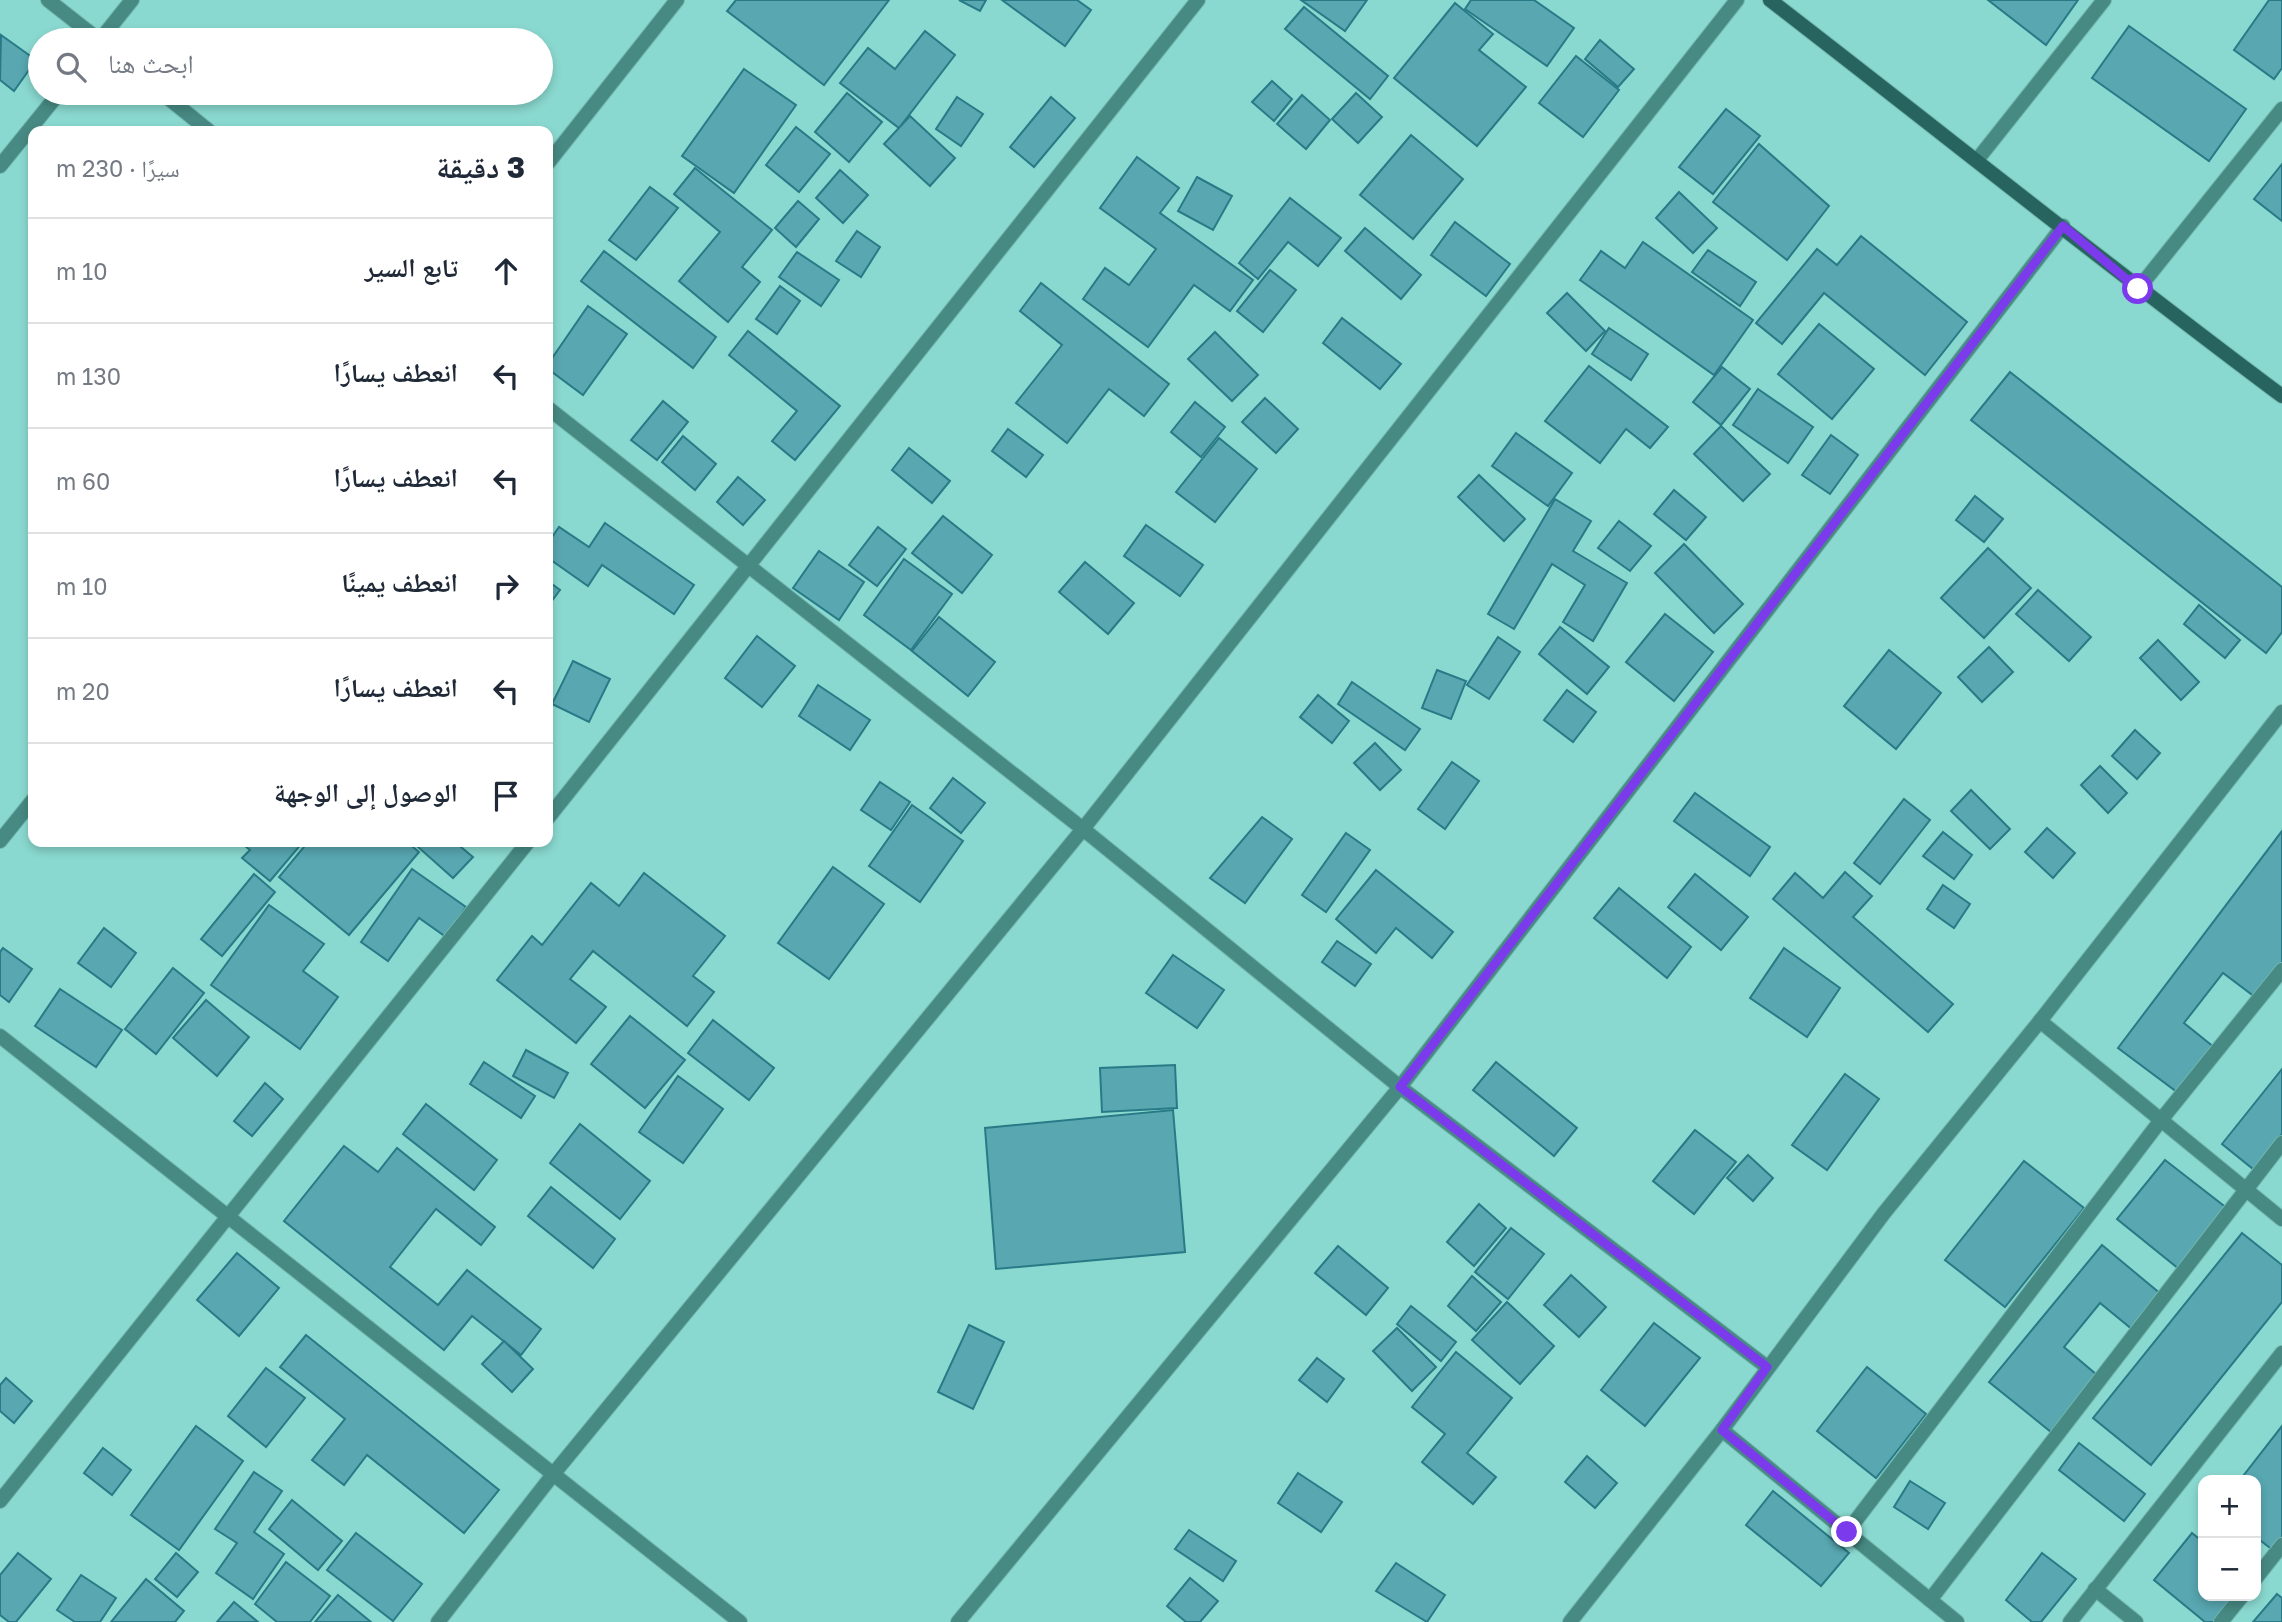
<!DOCTYPE html>
<html lang="ar">
<meta charset="utf-8">
<style>
body{margin:0;font-family:"Golos Text","Noto Naskh Arabic",sans-serif;background:#f6f6f7;color:#1f2937;direction:rtl}
.controls{position:absolute;right:21px;bottom:21px;display:grid;overflow:hidden;border-radius:14px;box-shadow:0 4px 10px #0003}
.controls button{width:63px;height:63px;display:grid;place-items:center;padding:0;border:0;border-bottom:2px solid #e0e1e3;background:#fff;color:#1f2937;font:35px sans-serif}
.stop{position:absolute;width:21px;height:21px;margin:-16px;border:5px solid #7c3aed;border-radius:50%;background:#fff}
.stop.end{background:#7c3aed;border-color:#fff;box-shadow:0 2px 7px #0008}
.list{margin:0;padding:0;list-style:none}
h2{display:flex;justify-content:space-between;align-items:center;height:91px;margin:0;padding:0 28px;font-size:30px}
h2 small{font-size:23px;font-weight:400;color:#747a83}
.list li{display:grid;grid-template-columns:46px 1fr auto;gap:21px;align-items:center;box-sizing:border-box;height:105px;padding:0 28px;border-top:2px solid #e0e1e3}
.list b{display:block;font-size:26px;white-space:nowrap}
.list em{font-size:23px;font-style:normal;color:#747a83}
.icon{flex:none;width:38px;height:38px;fill:none;stroke:currentColor;stroke-width:2;stroke-linecap:round;stroke-linejoin:round}
.map{position:relative;flex:none;width:2282px;height:1622px;overflow:hidden;direction:ltr}
.search{position:absolute;background:#fff;box-shadow:0 4px 10px #0003;left:28px;top:28px;width:525px;height:77px;display:flex;align-items:center;gap:18px;box-sizing:border-box;padding:0 24px;border-radius:38px;color:#747a83;font-size:26px}
.panel{position:absolute;background:#fff;box-shadow:0 4px 10px #0003;left:28px;top:126px;width:525px;height:721px;border-radius:14px;direction:rtl}
.map>svg:first-child{display:block}
.building{fill:#58a7b1;stroke:#287b86;stroke-width:2}
.lines{fill:none;stroke-linecap:round;stroke-linejoin:round}
.street-casing{stroke:#71b7af;stroke-width:16}
.secondary-casing{stroke:#71b7af;stroke-width:16}
.street{stroke:#478a83;stroke-width:14}
.secondary{stroke:#27645f;stroke-width:14}
.route{stroke:#7c3aed;stroke-width:9}
</style>
<div class="map">
<svg width="2282" height="1622" viewBox="0 0 2282 1622">
<rect width="100%" height="100%" fill="#8ad9d0"/>
<g class="building">
<path d="M736,0H889L824,85L727,11Z"/>
<path d="M959,0H986L980,11Z"/>
<path d="M1002,0H1077L1091,10L1065,46Z"/>
<path d="M1301,0H1367L1345,31Z"/>
<path d="M1471,0H1534L1574,28L1547,66L1465,9Z"/>
<path d="M1988,0H2078L2046,45Z"/>
<path d="M2269,0H2282V68L2274,79L2234,50Z"/>
<path d="M1455,3L1493,34L1479,50L1526,87L1477,146L1394,78Z"/>
<path d="M1304,7L1388,76L1370,99L1285,29Z"/>
<path d="M2129,26L2246,109L2209,161L2092,78Z"/>
<path d="M925,31L955,55L899,128L840,83L868,48L895,69Z"/>
<path d="M1,35L36,60L14,91L0,80Z"/>
<path d="M1600,40L1634,69L1618,87L1585,59Z"/>
<path d="M1576,56L1619,90L1583,137L1539,103Z"/>
<path d="M744,69L796,105L734,193L682,156Z"/>
<path d="M1272,81L1292,99L1274,121L1252,102Z"/>
<path d="M847,93L882,122L849,162L815,132Z"/>
<path d="M1356,93L1382,117L1358,143L1332,119Z"/>
<path d="M1302,95L1330,120L1306,149L1277,124Z"/>
<path d="M957,97L983,114L961,146L936,129Z"/>
<path d="M1051,97L1075,118L1034,167L1010,147Z"/>
<path d="M1726,109L1760,136L1713,194L1679,167Z"/>
<path d="M910,116L955,158L930,186L884,144Z"/>
<path d="M796,127L830,154L799,192L766,165Z"/>
<path d="M1411,135L1463,179L1413,239L1360,195Z"/>
<path d="M1759,144L1829,206L1787,260L1713,202Z"/>
<path d="M1137,157L1179,188L1160,213L1253,280L1230,311L1194,285L1148,347L1083,299L1105,268L1129,285L1156,249L1100,208Z"/>
<path d="M2282,164V221L2254,199Z"/>
<path d="M695,168L772,230L742,267L760,282L728,322L679,281L720,232L674,194Z"/>
<path d="M840,170L868,195L843,223L816,198Z"/>
<path d="M1197,177L1232,196L1213,230L1178,211Z"/>
<path d="M650,187L678,208L636,260L609,240Z"/>
<path d="M1679,192L1717,228L1693,253L1656,218Z"/>
<path d="M1290,198L1341,238L1318,266L1288,242L1258,279L1239,263Z"/>
<path d="M798,201L819,219L796,247L775,228Z"/>
<path d="M1455,222L1510,264L1486,296L1431,255Z"/>
<path d="M1365,228L1421,275L1401,299L1345,251Z"/>
<path d="M857,231L880,247L861,277L836,261Z"/>
<path d="M1861,236L1967,322L1925,375L1824,293L1782,344L1756,323L1817,249L1837,265Z"/>
<path d="M1643,242L1753,320L1714,375L1580,280L1601,251L1625,268Z"/>
<path d="M1708,250L1756,282L1740,306L1692,272Z"/>
<path d="M604,251L716,337L693,368L581,281Z"/>
<path d="M797,252L839,280L821,306L779,277Z"/>
<path d="M1270,270L1296,290L1263,332L1237,311Z"/>
<path d="M1041,283L1169,384L1144,416L1109,389L1067,443L1016,403L1062,345L1020,311Z"/>
<path d="M780,286L800,301L777,334L756,319Z"/>
<path d="M1567,293L1605,331L1586,351L1547,313Z"/>
<path d="M588,306L627,334L583,395L548,369V364Z"/>
<path d="M1342,318L1401,364L1380,389L1323,343Z"/>
<path d="M1819,324L1874,369L1832,419L1778,374Z"/>
<path d="M1609,328L1648,354L1631,380L1592,354Z"/>
<path d="M748,331L840,406L795,460L772,441L797,411L729,355Z"/>
<path d="M1215,332L1258,375L1232,401L1188,359Z"/>
<path d="M1589,366L1668,427L1650,448L1626,429L1600,463L1545,421Z"/>
<path d="M1722,367L1750,389L1721,425L1693,402Z"/>
<path d="M2010,372L2282,587V632L2266,653L1971,420Z"/>
<path d="M1758,389L1813,427L1788,463L1733,425Z"/>
<path d="M1265,398L1298,429L1276,453L1242,422Z"/>
<path d="M663,401L688,422L657,460L631,440Z"/>
<path d="M1195,402L1225,427L1201,457L1171,432Z"/>
<path d="M1721,426L1770,474L1743,501L1694,454Z"/>
<path d="M1008,429L1043,455L1026,477L992,451Z"/>
<path d="M1516,433L1572,473L1548,506L1492,466Z"/>
<path d="M1831,435L1858,455L1830,494L1802,475Z"/>
<path d="M683,436L716,464L695,490L662,462Z"/>
<path d="M1219,438L1257,469L1215,522L1176,492Z"/>
<path d="M909,448L950,481L932,503L892,470Z"/>
<path d="M1479,475L1525,519L1504,541L1458,497Z"/>
<path d="M738,477L765,500L743,525L717,502Z"/>
<path d="M1674,490L1706,517L1686,540L1654,514Z"/>
<path d="M1975,496L2003,519L1984,542L1956,520Z"/>
<path d="M1555,499L1591,521L1573,551L1627,583L1593,641L1563,622L1585,585L1552,564L1514,629L1488,614Z"/>
<path d="M943,516L992,555L962,593L912,553Z"/>
<path d="M1619,521L1651,546L1630,571L1598,548Z"/>
<path d="M605,523L694,585L674,614L602,565L588,586L548,558V543L559,527L589,547Z"/>
<path d="M1146,525L1203,565L1180,596L1124,556Z"/>
<path d="M878,527L906,549L877,586L849,565Z"/>
<path d="M1684,544L1743,604L1714,633L1655,573Z"/>
<path d="M1988,548L2031,588L1984,638L1941,598Z"/>
<path d="M819,551L864,582L839,620L793,588Z"/>
<path d="M904,559L952,594L911,650L864,615Z"/>
<path d="M1085,562L1134,603L1108,634L1059,592Z"/>
<path d="M548,581L560,590L548,606Z"/>
<path d="M2038,590L2091,637L2069,661L2016,614Z"/>
<path d="M2199,605L2240,640L2225,658L2184,624Z"/>
<path d="M1665,614L1713,652L1674,701L1626,662Z"/>
<path d="M939,617L995,662L968,696L912,651Z"/>
<path d="M1560,627L1609,667L1587,694L1539,654Z"/>
<path d="M757,636L795,666L762,707L725,678Z"/>
<path d="M1498,637L1520,652L1489,699L1467,685Z"/>
<path d="M2158,640L2199,682L2181,700L2140,658Z"/>
<path d="M1989,647L2013,672L1982,702L1958,677Z"/>
<path d="M1889,650L1941,693L1896,749L1844,706Z"/>
<path d="M573,661L610,679L589,722L552,704Z"/>
<path d="M1437,670L1466,681L1451,719L1422,708Z"/>
<path d="M1352,682L1420,729L1405,750L1338,704Z"/>
<path d="M818,685L870,720L850,750L799,716Z"/>
<path d="M1567,690L1596,712L1573,742L1544,720Z"/>
<path d="M1318,695L1349,721L1332,743L1300,717Z"/>
<path d="M2135,730L2160,753L2137,779L2112,756Z"/>
<path d="M1375,743L1401,770L1380,790L1354,763Z"/>
<path d="M1452,762L1479,781L1445,829L1418,809Z"/>
<path d="M2100,766L2127,793L2108,813L2081,785Z"/>
<path d="M953,778L985,803L961,833L930,808Z"/>
<path d="M880,782L910,802L891,830L861,810Z"/>
<path d="M1971,790L2010,829L1990,849L1951,811Z"/>
<path d="M1695,793L1770,847L1750,876L1674,821Z"/>
<path d="M1904,799L1930,820L1880,884L1854,863Z"/>
<path d="M912,805L963,841L920,902L869,866Z"/>
<path d="M1262,817L1292,839L1245,903L1210,878Z"/>
<path d="M2047,828L2075,853L2053,878L2025,852Z"/>
<path d="M2282,831V969L2259,1000L2223,973L2184,1023L2215,1048L2181,1095L2118,1048Z"/>
<path d="M1943,832L1972,855L1954,879L1923,856Z"/>
<path d="M1346,833L1370,850L1326,912L1302,895Z"/>
<path d="M240,842H303L270,881L242,858L250,850Z"/>
<path d="M308,842H407L419,852L349,935L279,877Z"/>
<path d="M422,842H455L473,857L453,878L418,847Z"/>
<path d="M833,867L884,904L829,979L778,943Z"/>
<path d="M412,869L466,907L446,937L419,918L388,961L361,942Z"/>
<path d="M1376,870L1453,932L1432,958L1396,928L1376,953L1336,919Z"/>
<path d="M1845,872L1872,896L1853,917L1953,1004L1928,1032L1773,899L1795,873L1823,898Z"/>
<path d="M644,873L725,936L693,976L714,992L687,1026L593,951L570,979L606,1007L576,1043L497,980L532,936L542,945L591,883L619,906Z"/>
<path d="M254,874L275,892L222,956L201,939Z"/>
<path d="M1695,874L1748,917L1721,950L1668,907Z"/>
<path d="M1943,885L1970,904L1954,928L1927,909Z"/>
<path d="M1619,888L1691,947L1667,978L1594,918Z"/>
<path d="M269,905L324,944L303,971L338,997L300,1049L211,985Z"/>
<path d="M104,928L136,953L111,987L78,963Z"/>
<path d="M1337,941L1371,964L1355,986L1322,962Z"/>
<path d="M3,948L32,969L9,1002L0,995V952Z"/>
<path d="M1784,948L1840,988L1807,1037L1750,998Z"/>
<path d="M1173,955L1224,990L1197,1028L1146,993Z"/>
<path d="M173,968L204,993L156,1054L125,1029Z"/>
<path d="M60,989L122,1030L96,1067L35,1026Z"/>
<path d="M206,1000L249,1037L217,1076L173,1038Z"/>
<path d="M630,1016L685,1060L645,1108L591,1064Z"/>
<path d="M713,1020L774,1068L749,1100L688,1053Z"/>
<path d="M526,1050L568,1073L554,1098L513,1076Z"/>
<path d="M484,1062L535,1096L521,1118L470,1084Z"/>
<path d="M1496,1062L1577,1128L1554,1156L1473,1090Z"/>
<path d="M1175,1065L1177,1108L1102,1112L1100,1068Z"/>
<path d="M2282,1069V1134L2253,1169L2222,1144Z"/>
<path d="M1845,1074L1879,1099L1827,1170L1792,1145Z"/>
<path d="M678,1076L723,1109L683,1163L639,1132Z"/>
<path d="M265,1083L283,1099L252,1136L234,1121Z"/>
<path d="M426,1104L497,1160L474,1190L403,1134Z"/>
<path d="M1173,1110L1185,1252L996,1269L985,1128Z"/>
<path d="M580,1124L650,1181L620,1219L550,1163Z"/>
<path d="M1695,1130L1736,1162L1694,1214L1653,1181Z"/>
<path d="M344,1146L378,1172L397,1148L495,1227L481,1245L436,1209L390,1267L438,1305L467,1270L541,1329L521,1355L472,1316L444,1350L284,1221Z"/>
<path d="M1748,1155L1773,1178L1753,1201L1727,1178Z"/>
<path d="M2165,1160L2228,1209L2179,1269L2117,1219Z"/>
<path d="M2024,1161L2084,1208L2005,1307L1945,1260Z"/>
<path d="M551,1187L615,1239L593,1268L528,1216Z"/>
<path d="M1479,1204L1506,1228L1474,1266L1447,1242Z"/>
<path d="M1511,1228L1544,1254L1508,1299L1475,1272Z"/>
<path d="M2242,1233L2282,1265V1302L2151,1465L2093,1418Z"/>
<path d="M2102,1245L2162,1295L2133,1330L2100,1303L2064,1347L2097,1375L2051,1432L1989,1382Z"/>
<path d="M1338,1246L1388,1288L1366,1315L1315,1273Z"/>
<path d="M237,1253L279,1288L239,1336L197,1300Z"/>
<path d="M1571,1275L1606,1307L1579,1337L1544,1305Z"/>
<path d="M1472,1276L1501,1302L1476,1331L1448,1306Z"/>
<path d="M1507,1302L1554,1346L1520,1384L1472,1340Z"/>
<path d="M1411,1306L1456,1342L1441,1361L1397,1324Z"/>
<path d="M1654,1323L1700,1358L1645,1426L1601,1390Z"/>
<path d="M969,1325L1004,1342L973,1409L938,1392Z"/>
<path d="M1397,1328L1436,1367L1412,1391L1373,1351Z"/>
<path d="M306,1335L499,1490L464,1533L367,1455L344,1485L312,1460L345,1419L280,1367Z"/>
<path d="M504,1341L533,1369L512,1392L482,1364Z"/>
<path d="M1456,1352L1512,1398L1467,1453L1496,1477L1473,1504L1422,1462L1445,1434L1412,1407Z"/>
<path d="M1317,1358L1344,1379L1327,1402L1299,1380Z"/>
<path d="M1867,1367L1926,1414L1876,1478L1817,1431Z"/>
<path d="M266,1368L305,1398L266,1447L228,1416Z"/>
<path d="M6,1378L32,1401L14,1423L0,1411V1385Z"/>
<path d="M196,1426L243,1461L179,1550L131,1515Z"/>
<path d="M2282,1426V1550L2279,1555L2256,1537V1480H2240Z"/>
<path d="M2079,1443L2145,1494L2124,1521L2059,1470Z"/>
<path d="M103,1448L131,1470L112,1495L84,1473Z"/>
<path d="M1587,1456L1617,1483L1595,1508L1565,1482Z"/>
<path d="M254,1472L282,1491L254,1532L284,1554L253,1599L216,1573L237,1543L215,1529Z"/>
<path d="M1298,1473L1342,1502L1321,1532L1278,1503Z"/>
<path d="M1910,1481L1945,1503L1928,1529L1894,1507Z"/>
<path d="M1773,1491L1849,1553L1821,1586L1746,1525Z"/>
<path d="M292,1500L342,1541L318,1570L269,1529Z"/>
<path d="M1189,1530L1236,1561L1223,1581L1175,1549Z"/>
<path d="M356,1533L422,1584L393,1621L327,1570Z"/>
<path d="M2192,1533L2203,1542V1596H2245L2224,1622H2205L2154,1580Z"/>
<path d="M18,1553L51,1579L16,1622H9L0,1615V1575Z"/>
<path d="M176,1553L198,1572L177,1597L155,1579Z"/>
<path d="M2042,1553L2076,1579L2041,1622H2032L2006,1600Z"/>
<path d="M286,1562L330,1596L310,1622H277L255,1604Z"/>
<path d="M1396,1563L1445,1595L1427,1622L1376,1591Z"/>
<path d="M81,1575L116,1598L100,1622H75L57,1610Z"/>
<path d="M1190,1578L1218,1601L1200,1622H1186L1167,1606Z"/>
<path d="M146,1579L184,1611L175,1622H111Z"/>
<path d="M2277,1594L2282,1598V1622H2253Z"/>
<path d="M338,1595L371,1622H315Z"/>
<path d="M234,1602L258,1622H217Z"/>
</g>
<g class="lines">
<g class="street-casing">
<g id="street">
<path d="M48,0L99,40"/>
<path d="M100,40L132,0"/>
<path d="M162,93L209,131"/>
<path d="M1977,160L2104,0"/>
<path d="M548,163L677,0"/>
<path d="M0,166L59,93"/>
<path d="M2138,289L2282,109"/>
<path d="M548,408L1083,829L1400,1087L1767,1367"/>
<path d="M548,818L1198,0"/>
<path d="M0,841L33,800"/>
<path d="M2040,1021L2282,1219"/>
<path d="M0,1036L740,1622"/>
<path d="M1722,1430L1957,1622"/>
<path d="M0,1501L528,842"/>
<path d="M1847,1532L2161,1120L2282,970"/>
<path d="M2256,1578L2282,1545"/>
<path d="M2095,1589L2136,1622"/>
<path d="M1930,1600L2282,1143"/>
<path d="M438,1622L555,1472L1083,829L1737,0"/>
<path d="M958,1622L1400,1087L2063,226"/>
<path d="M1570,1622L1722,1430L1884,1213L2040,1021L2282,712"/>
<path d="M2070,1622L2282,1353"/>
<path d="M2221,1622L2242,1596"/>
</g>
</g>
<g class="secondary-casing">
<path id="secondary" d="M1770,0C1941,132 2109,267 2282,396"/>
</g>
<use href="#street" class="street"/>
<use href="#secondary" class="secondary"/>
</g>
<g class="lines">
<path class="route" d="M1847,1532L1722,1430L1767,1367L1400,1087L2063,226L2138,289"/>
</g>
</svg>
<div class="controls">
<button>+</button>
<button>−</button>
</div>
<div class="stop" style="left:2138px;top:289px"></div>
<div class="stop end" style="left:1847px;top:1532px"></div>
<div class="search"><svg class="icon" aria-label="search" viewBox="0 0 24 24"><circle cx="10" cy="10" r="6"/><path d="M15 15l6 6"/></svg>ابحث هنا</div>
<section class="panel">
<h2>3 دقيقة<small>سيرًا · 230 m</small></h2>
<ul class="list">
<li><svg class="icon" aria-label="ahead" viewBox="0 0 24 24"><path d="M12 20V5M6 11l6-6 6 6"/></svg><div><b>تابع السير</b></div><em>10 m</em></li>
<li><svg class="icon" aria-label="left" viewBox="0 0 24 24"><path d="M17 20v-9H6M10 6l-5 5 5 5"/></svg><div><b>انعطف يسارًا</b></div><em>130 m</em></li>
<li><svg class="icon" aria-label="left" viewBox="0 0 24 24"><path d="M17 20v-9H6M10 6l-5 5 5 5"/></svg><div><b>انعطف يسارًا</b></div><em>60 m</em></li>
<li><svg class="icon" aria-label="right" viewBox="0 0 24 24"><path d="M7 20v-9h11M14 6l5 5-5 5"/></svg><div><b>انعطف يمينًا</b></div><em>10 m</em></li>
<li><svg class="icon" aria-label="left" viewBox="0 0 24 24"><path d="M17 20v-9H6M10 6l-5 5 5 5"/></svg><div><b>انعطف يسارًا</b></div><em>20 m</em></li>
<li><svg class="icon" aria-label="arrive" viewBox="0 0 24 24"><path d="M6 21V4h12l-3 4 3 4H6"/></svg><div><b>الوصول إلى الوجهة</b></div></li>
</ul>
</section>
</div>
